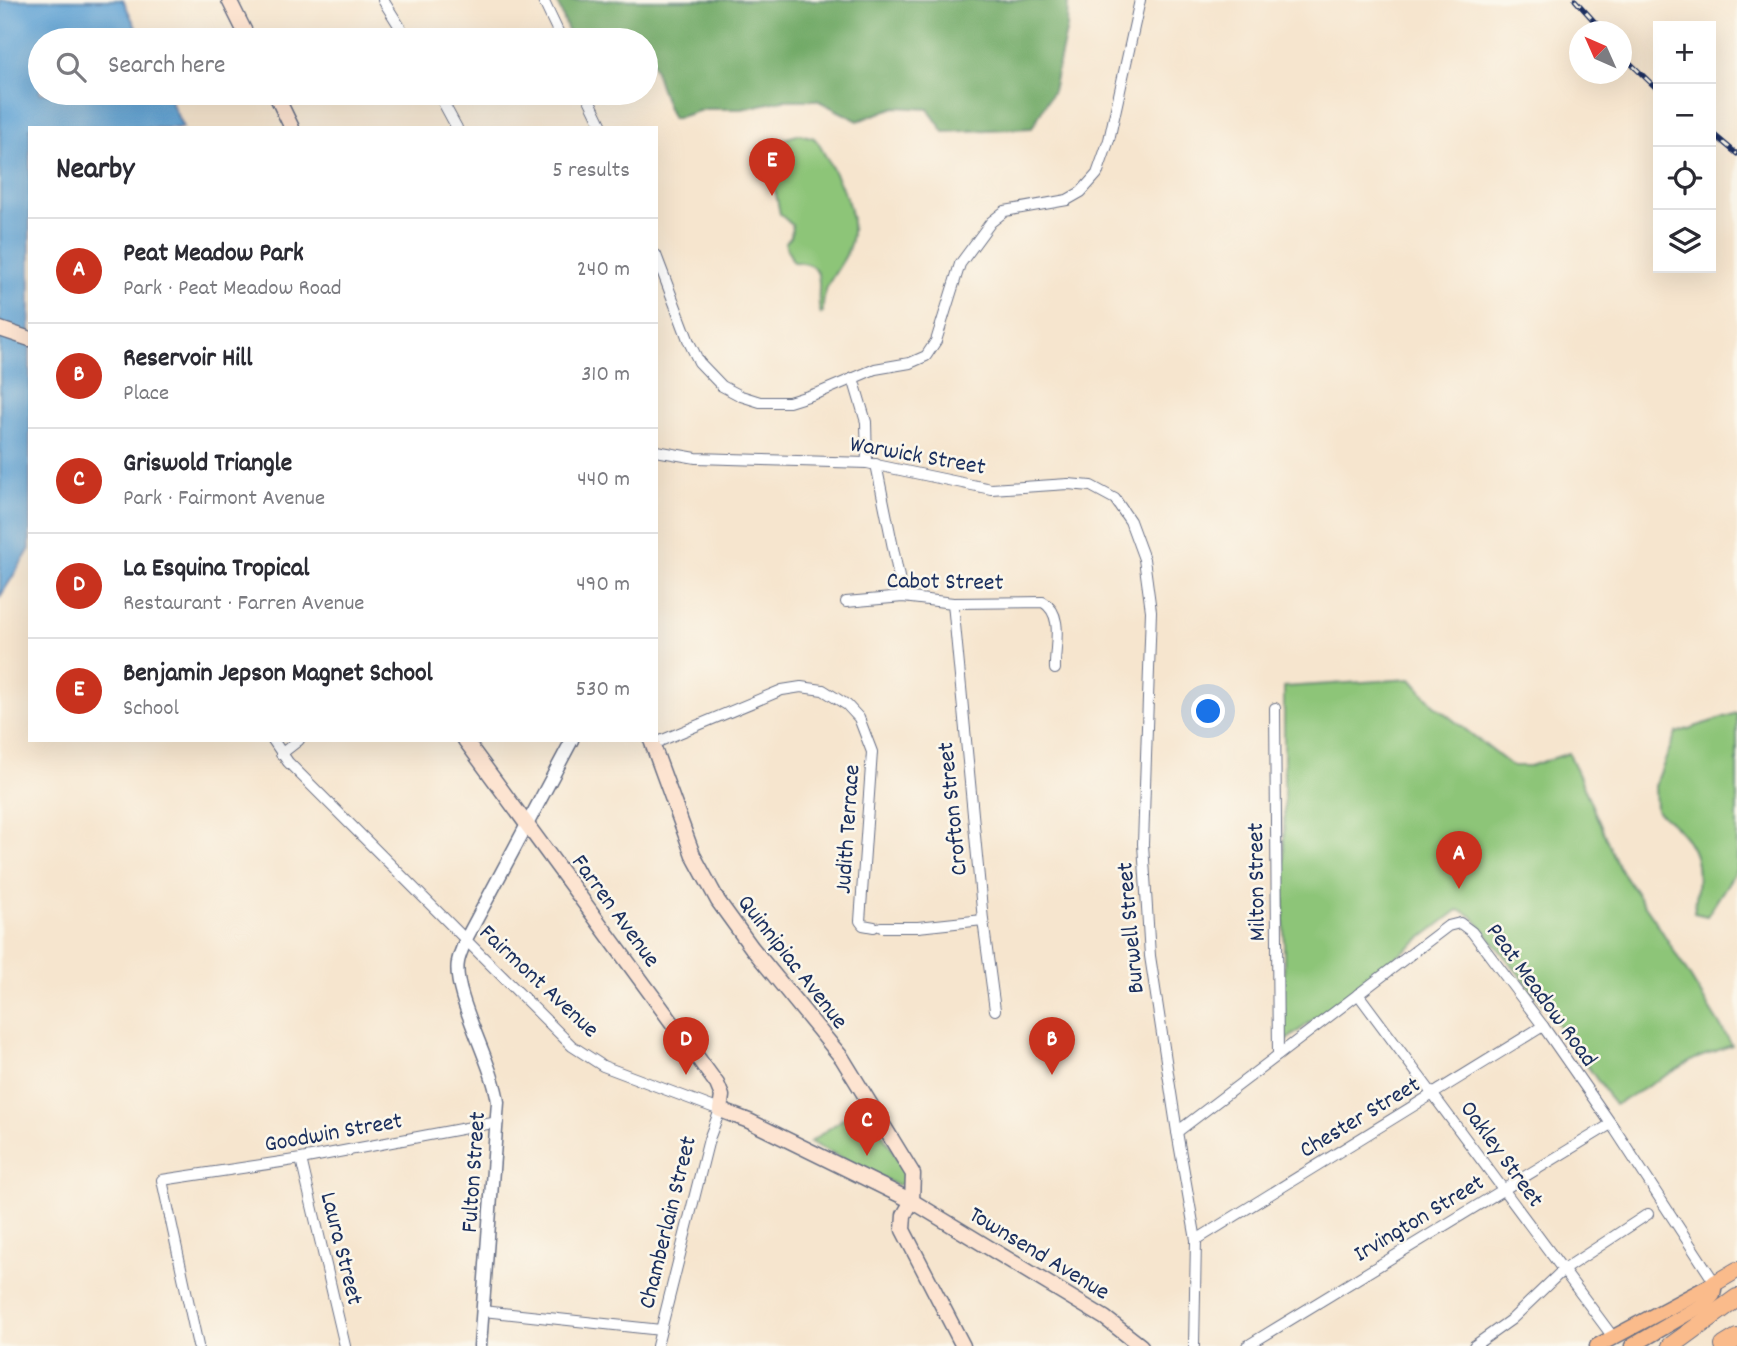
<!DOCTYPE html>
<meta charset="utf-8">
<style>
body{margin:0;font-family:Dekko,sans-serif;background:#f2f2f3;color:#2b2b33}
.controls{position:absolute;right:21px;top:21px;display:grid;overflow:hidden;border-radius:0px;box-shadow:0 7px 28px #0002}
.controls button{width:63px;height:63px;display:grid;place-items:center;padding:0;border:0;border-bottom:2px solid #e1e1e2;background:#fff;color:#2b2b33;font:35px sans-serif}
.compass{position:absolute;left:1569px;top:21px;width:63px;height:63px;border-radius:50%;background:#fff;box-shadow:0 7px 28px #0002;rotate:315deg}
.you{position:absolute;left:1209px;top:712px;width:24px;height:24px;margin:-18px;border:5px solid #fff;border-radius:50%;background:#1a73e8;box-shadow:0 0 0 10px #1a73e833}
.badge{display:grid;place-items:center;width:46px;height:46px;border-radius:50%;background:#c8321e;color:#fff;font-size:23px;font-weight:700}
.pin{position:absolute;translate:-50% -58px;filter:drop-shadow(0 2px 4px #0008)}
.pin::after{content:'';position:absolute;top:37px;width:24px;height:21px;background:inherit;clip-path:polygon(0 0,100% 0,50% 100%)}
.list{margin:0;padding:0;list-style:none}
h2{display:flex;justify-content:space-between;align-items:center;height:91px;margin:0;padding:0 28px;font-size:30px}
h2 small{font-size:23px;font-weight:400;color:#7c7c81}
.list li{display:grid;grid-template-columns:46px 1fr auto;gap:21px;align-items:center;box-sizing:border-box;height:105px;padding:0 28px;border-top:2px solid #e1e1e2}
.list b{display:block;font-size:26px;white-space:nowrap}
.list p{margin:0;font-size:23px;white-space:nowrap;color:#7c7c81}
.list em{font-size:23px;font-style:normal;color:#7c7c81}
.icon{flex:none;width:38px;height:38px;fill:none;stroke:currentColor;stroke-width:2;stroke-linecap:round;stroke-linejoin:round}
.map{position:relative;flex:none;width:1737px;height:1346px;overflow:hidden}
.search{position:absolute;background:#fff;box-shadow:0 7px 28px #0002;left:28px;top:28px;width:630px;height:77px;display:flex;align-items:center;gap:18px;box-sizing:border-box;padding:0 24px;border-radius:38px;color:#7c7c81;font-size:26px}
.panel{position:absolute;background:#fff;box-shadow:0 7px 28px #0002;left:28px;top:126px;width:630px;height:616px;border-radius:0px}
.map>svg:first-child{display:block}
.green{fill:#8dc578;stroke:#547a6b;stroke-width:2}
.forest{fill:#72aa68;stroke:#466c63;stroke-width:2}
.water{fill:#60a3d4;stroke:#3e6999;stroke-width:2}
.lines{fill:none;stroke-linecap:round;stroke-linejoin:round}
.minor-casing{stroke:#686f85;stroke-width:12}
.tertiary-casing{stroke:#686f85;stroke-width:15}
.secondary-casing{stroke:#686f85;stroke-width:17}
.primary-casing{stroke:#686f85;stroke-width:17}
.trunk-casing{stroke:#686f85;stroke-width:18}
.motorway-casing{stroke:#686f85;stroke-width:20}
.minor{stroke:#fff;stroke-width:10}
.tertiary{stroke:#fff;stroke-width:12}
.secondary{stroke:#fde4d1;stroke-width:14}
.primary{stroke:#fabb8b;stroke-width:14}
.trunk{stroke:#fabb8b;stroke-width:16}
.motorway{stroke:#fabb8b;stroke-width:18}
.rail-casing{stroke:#1b2f5e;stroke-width:5}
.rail{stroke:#fbf7ec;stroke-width:2.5;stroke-dasharray:8;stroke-linecap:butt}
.labels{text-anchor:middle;stroke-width:5;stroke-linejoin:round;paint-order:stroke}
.street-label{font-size:24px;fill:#1b2f5e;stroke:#fbf7ec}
</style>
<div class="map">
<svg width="1737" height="1346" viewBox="0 0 1737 1346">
<rect width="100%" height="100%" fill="#fbf7ec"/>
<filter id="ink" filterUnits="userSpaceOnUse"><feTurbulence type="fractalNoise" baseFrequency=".0143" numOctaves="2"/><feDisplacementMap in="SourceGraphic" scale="14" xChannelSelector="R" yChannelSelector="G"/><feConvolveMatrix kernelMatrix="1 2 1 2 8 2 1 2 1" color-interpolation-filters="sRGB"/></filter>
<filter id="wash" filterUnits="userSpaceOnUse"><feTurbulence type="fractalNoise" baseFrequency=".00686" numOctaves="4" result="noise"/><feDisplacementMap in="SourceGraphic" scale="28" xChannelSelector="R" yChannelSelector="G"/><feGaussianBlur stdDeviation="1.57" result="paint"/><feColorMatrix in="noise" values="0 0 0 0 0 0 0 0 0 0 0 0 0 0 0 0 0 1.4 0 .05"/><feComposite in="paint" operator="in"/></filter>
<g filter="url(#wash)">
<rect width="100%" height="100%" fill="#f6e5ce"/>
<g class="green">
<path d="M800,134L814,138L819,144C837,179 866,217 845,257C833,278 822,286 823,312L821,314C812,292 834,263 793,262L785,243L791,237L792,225L780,214L776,194L764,164L765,159L776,155L773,146L774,142Z"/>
<path d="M1411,679L1433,704L1512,766H1530L1569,753L1619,868L1655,920L1732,1045L1695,1059L1615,1105L1547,1009L1474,918L1465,912L1458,910L1284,1042V687Z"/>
<path d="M1737,713V869L1707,916L1694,913C1702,859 1700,845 1656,810L1655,786L1676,733Z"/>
<path d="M864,1104L907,1174L906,1179L902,1184L896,1185L810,1142Z"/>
</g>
<path class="forest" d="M592,0H1068L1067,27L1053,91L1032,128L944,132L928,109L895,107L858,121L817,100H783L742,109H705L673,119C663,100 659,82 652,61C649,53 646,49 646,40L608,29L578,35L569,34L557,1Z"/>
<path class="water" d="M0,0H123L142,40H40V93H167L183,128H30V549L0,597Z"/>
</g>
<g filter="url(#ink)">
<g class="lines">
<g class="minor-casing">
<g id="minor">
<path d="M383,0L408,40"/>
<path d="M543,0L562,40"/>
<path d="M438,93L457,128"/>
<path d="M586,93L603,128"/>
<path d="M656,255L689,342L699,362L722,386L741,396L760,402H789L821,392L875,369L910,363L926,356L936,341L960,264L991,222L1005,211L1067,200L1081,192L1097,174L1109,140L1140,0"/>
<path d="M853,378L866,422L867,463"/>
<path d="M656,451L696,458L867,463L991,489L1068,484L1091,486L1115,499L1130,521L1144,559L1151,611L1143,844L1150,956L1177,1132L1196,1240L1194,1346"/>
<path d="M876,464L903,597"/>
<path d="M846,602L903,597L953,603L1043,602C1065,615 1054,647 1055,669"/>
<path d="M953,603L983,920L995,1010"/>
<path d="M1275,708L1278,1055"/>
<path d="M273,740L288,762L572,1046L603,1066L720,1110L709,1139L657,1346"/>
<path d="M653,744L782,690L801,687L823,690L847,705L859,718L872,752L860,921L863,925L874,927"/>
<path d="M281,754L299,740"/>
<path d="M881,927H918L983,920"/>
<path d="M1358,994L1613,1337"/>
<path d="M1177,1132L1448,926L1460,923L1472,932L1543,1026L1616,1131L1715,1283"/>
<path d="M301,1159L345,1346"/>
<path d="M1196,1240L1543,1026"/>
<path d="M483,1311L661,1330"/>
<path d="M198,1346L162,1180L301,1159L498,1122"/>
<path d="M1247,1346L1611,1124"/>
<path d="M1474,1346L1512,1319L1563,1270L1648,1214"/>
</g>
</g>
<g class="tertiary-casing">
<path id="tertiary" d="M480,1346L498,1102C493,1063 452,994 458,962C459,955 463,948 465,941L572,740"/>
</g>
<g class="secondary-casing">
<g id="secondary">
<path d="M229,0L249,40"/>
<path d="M275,93L292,128"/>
<path d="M0,329L30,339"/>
<path d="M465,740L717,1084L722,1096L720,1110L749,1121L912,1201L1105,1318L1141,1346"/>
<path d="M651,740L693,855L718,901L752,948L842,1058L913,1174L912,1201L904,1215L903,1230L963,1346"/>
</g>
</g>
<g class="primary-casing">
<g id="primary">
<path d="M1597,1346L1715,1283"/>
<path d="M1632,1346L1706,1303L1713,1295L1715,1283"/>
</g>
</g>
<g class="trunk-casing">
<path id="trunk" d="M1715,1283L1737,1270"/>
</g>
<g class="motorway-casing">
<g id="motorway">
<path d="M1671,1346L1737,1298"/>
<path d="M1724,1346L1737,1338"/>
</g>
</g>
<use href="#minor" class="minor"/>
<use href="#tertiary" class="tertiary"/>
<use href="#secondary" class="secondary"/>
<use href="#primary" class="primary"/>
<use href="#trunk" class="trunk"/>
<use href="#motorway" class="motorway"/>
<g class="rail-casing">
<g id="rail">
<path d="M1575,0L1604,32"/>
<path d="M1622,55L1658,90"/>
<path d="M1711,132L1737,154"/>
</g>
</g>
<use href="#rail" class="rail"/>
</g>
</g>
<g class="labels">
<g class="street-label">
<text transform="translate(918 454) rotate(10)" y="8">Warwick Street</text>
<text transform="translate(945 580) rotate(1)" y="8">Cabot Street</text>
<text transform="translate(951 809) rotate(-96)" y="8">Crofton Street</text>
<text transform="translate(846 829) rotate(-86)" y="8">Judith Terrace</text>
<text transform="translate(1255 882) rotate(-91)" y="8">Milton Street</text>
<text transform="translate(617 910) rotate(54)" y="8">Farren Avenue</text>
<text transform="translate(1129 928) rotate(-95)" y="8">Burwell Street</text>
<text transform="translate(794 961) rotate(52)" y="8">Quinnipiac Avenue</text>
<text transform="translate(540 980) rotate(43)" y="8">Fairmont Avenue</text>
<text transform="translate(1543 994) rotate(54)" y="8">Peat Meadow Road</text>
<text transform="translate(1359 1116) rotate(-31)" y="8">Chester Street</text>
<text transform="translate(333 1131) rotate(-10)" y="8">Goodwin Street</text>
<text transform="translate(1503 1153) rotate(54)" y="8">Oakley Street</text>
<text transform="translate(472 1172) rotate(-86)" y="8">Fulton Street</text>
<text transform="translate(1418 1217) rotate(-31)" y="8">Irvington Street</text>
<text transform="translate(666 1222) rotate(-76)" y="8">Chamberlain Street</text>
<text transform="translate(343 1248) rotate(76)" y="8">Laura Street</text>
<text transform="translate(1040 1252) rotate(31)" y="8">Townsend Avenue</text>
</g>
</g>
</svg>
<div class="controls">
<button>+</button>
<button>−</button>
<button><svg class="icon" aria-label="locate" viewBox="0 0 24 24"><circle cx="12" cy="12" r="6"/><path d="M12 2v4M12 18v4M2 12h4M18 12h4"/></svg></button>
<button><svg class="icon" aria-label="layers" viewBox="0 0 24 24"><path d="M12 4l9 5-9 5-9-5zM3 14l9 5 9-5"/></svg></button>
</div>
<svg class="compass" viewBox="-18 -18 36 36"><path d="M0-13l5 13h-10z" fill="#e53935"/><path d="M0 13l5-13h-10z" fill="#7c7c81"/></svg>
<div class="you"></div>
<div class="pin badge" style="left:1459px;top:889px">A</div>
<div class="pin badge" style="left:1052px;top:1075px">B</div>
<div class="pin badge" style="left:867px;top:1156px">C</div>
<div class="pin badge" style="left:686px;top:1075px">D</div>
<div class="pin badge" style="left:772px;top:196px">E</div>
<div class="search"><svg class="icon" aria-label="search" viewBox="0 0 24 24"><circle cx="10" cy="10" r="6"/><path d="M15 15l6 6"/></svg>Search here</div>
<section class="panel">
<h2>Nearby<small>5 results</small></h2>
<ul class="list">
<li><span class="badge">A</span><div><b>Peat Meadow Park</b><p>Park · Peat Meadow Road</p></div><em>240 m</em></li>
<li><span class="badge">B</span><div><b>Reservoir Hill</b><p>Place</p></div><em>310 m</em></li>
<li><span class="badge">C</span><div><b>Griswold Triangle</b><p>Park · Fairmont Avenue</p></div><em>440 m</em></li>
<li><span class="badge">D</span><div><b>La Esquina Tropical</b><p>Restaurant · Farren Avenue</p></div><em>490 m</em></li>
<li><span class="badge">E</span><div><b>Benjamin Jepson Magnet School</b><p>School</p></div><em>530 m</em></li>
</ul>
</section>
</div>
